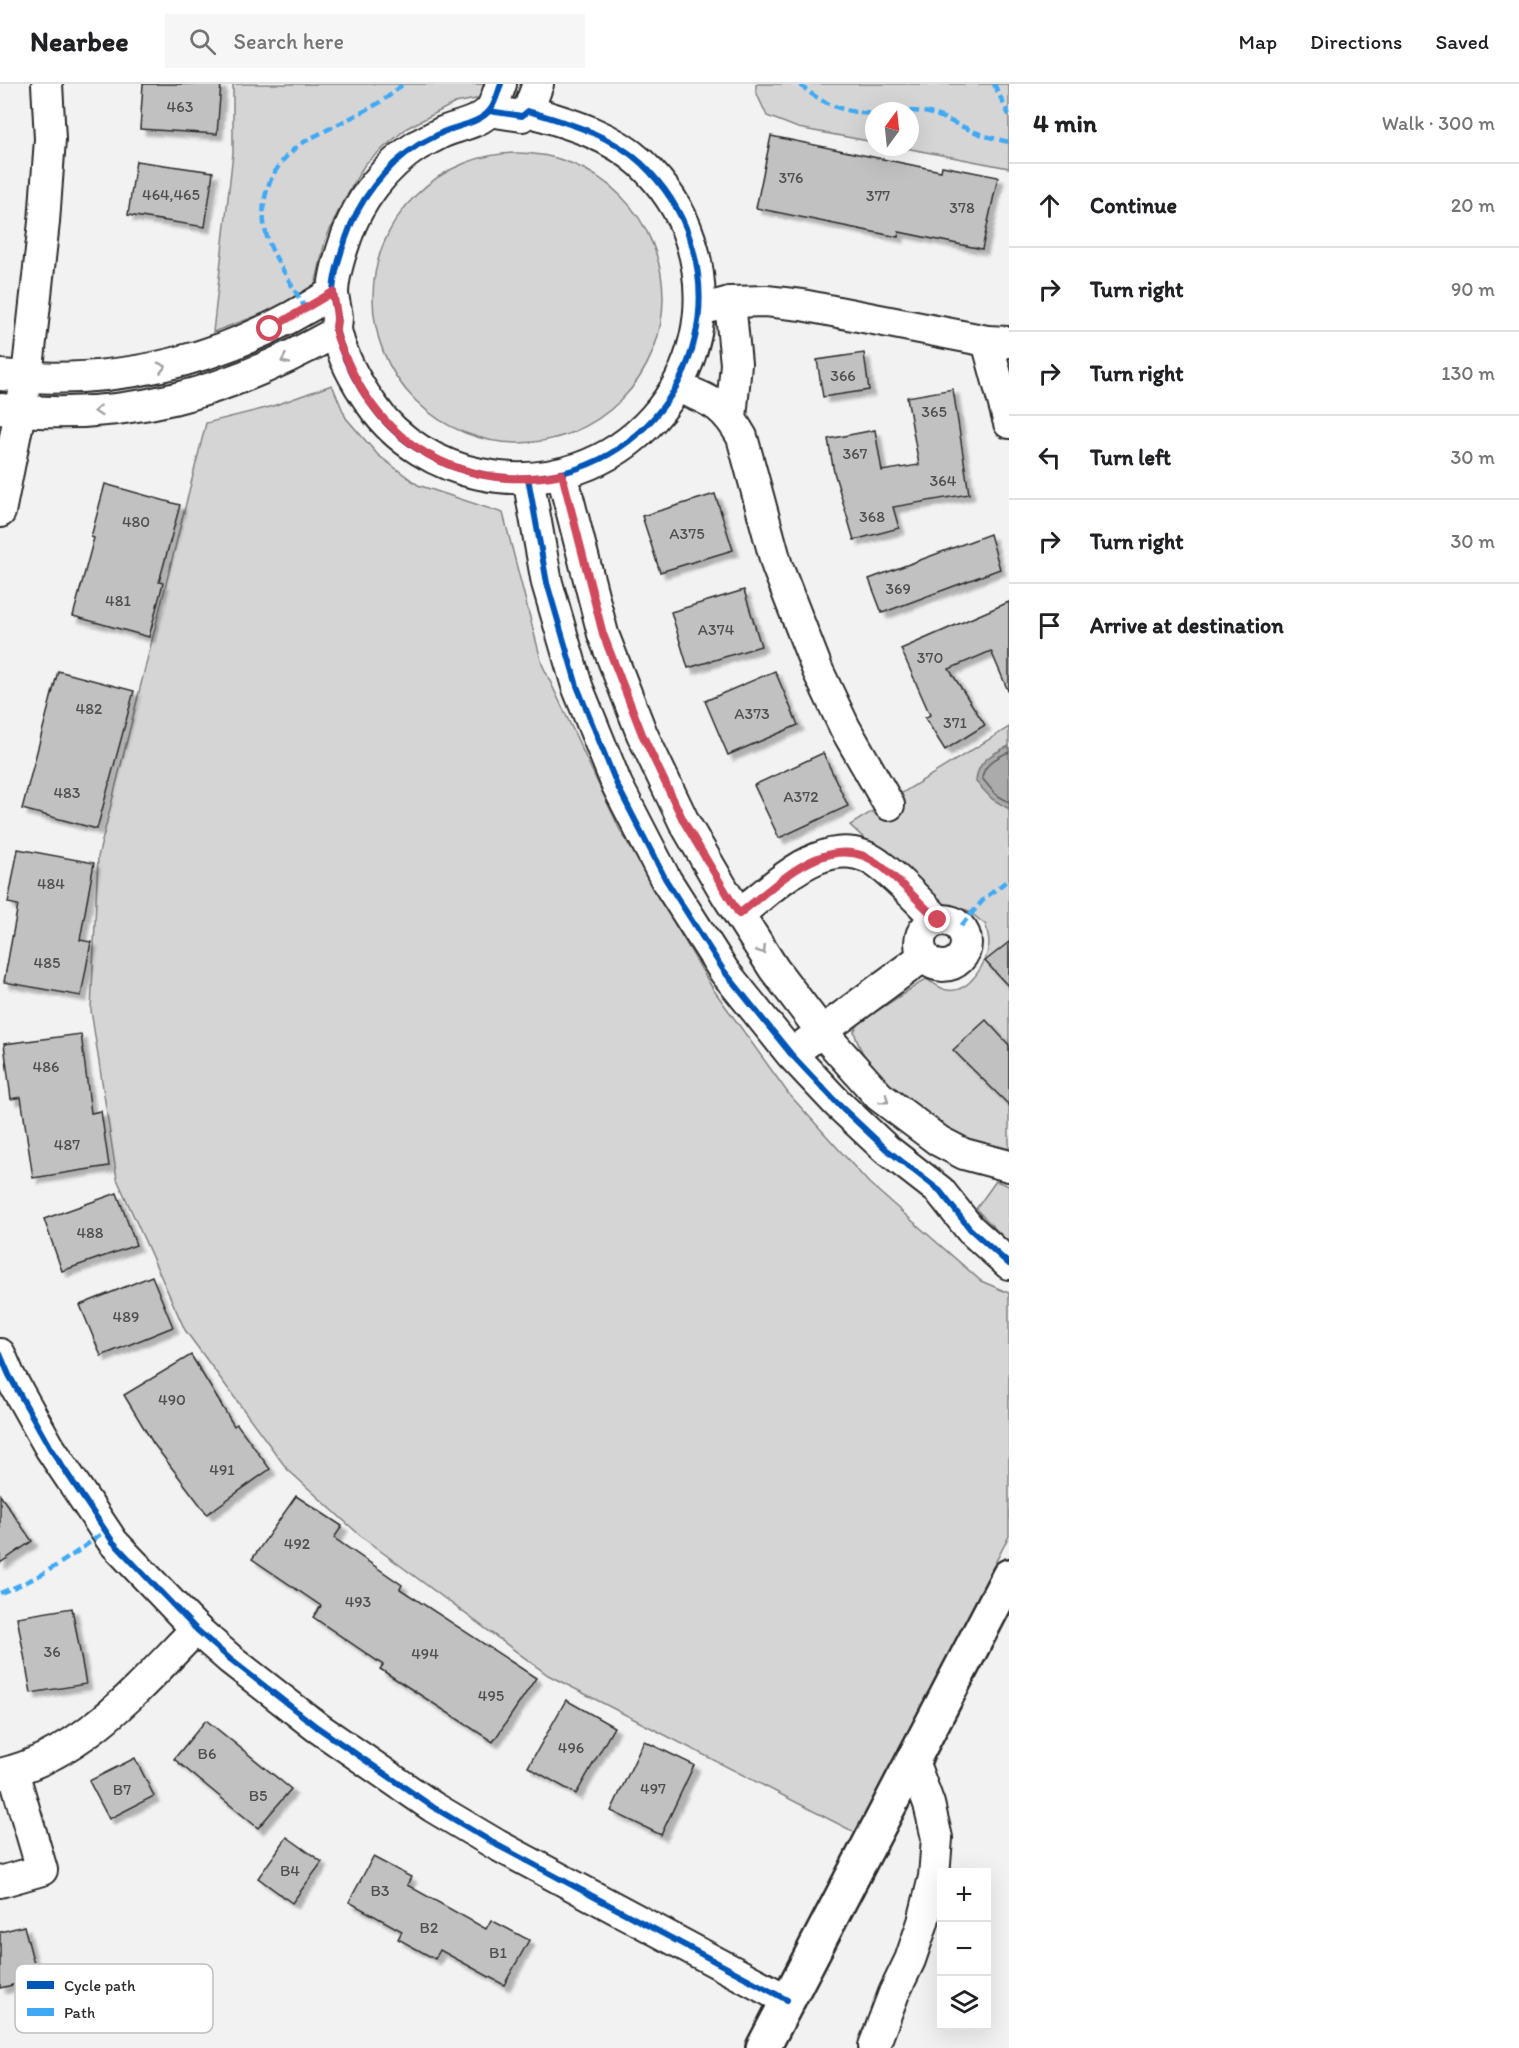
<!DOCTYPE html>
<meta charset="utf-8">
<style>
body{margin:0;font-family:Itim,sans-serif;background:#f6f6f6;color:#202124}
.controls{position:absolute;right:18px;bottom:18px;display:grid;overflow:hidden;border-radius:0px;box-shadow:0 6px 24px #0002}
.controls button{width:54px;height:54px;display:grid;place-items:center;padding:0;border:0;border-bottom:2px solid #e0e0e0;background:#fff;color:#202124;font:30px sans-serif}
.compass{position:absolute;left:865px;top:18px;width:54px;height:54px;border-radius:50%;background:#fff;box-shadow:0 6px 24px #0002;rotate:15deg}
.stop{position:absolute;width:18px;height:18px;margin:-14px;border:4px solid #d1495b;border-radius:50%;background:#fff}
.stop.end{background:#d1495b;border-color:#fff;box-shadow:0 2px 6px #0008}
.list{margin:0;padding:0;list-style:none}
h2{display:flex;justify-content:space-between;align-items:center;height:78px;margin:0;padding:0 24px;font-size:26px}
h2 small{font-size:20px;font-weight:400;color:#757577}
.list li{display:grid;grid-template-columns:39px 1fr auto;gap:18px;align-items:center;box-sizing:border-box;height:84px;padding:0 24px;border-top:2px solid #e0e0e0}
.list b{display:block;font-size:22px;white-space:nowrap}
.list em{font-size:20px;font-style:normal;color:#757577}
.icon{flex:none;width:33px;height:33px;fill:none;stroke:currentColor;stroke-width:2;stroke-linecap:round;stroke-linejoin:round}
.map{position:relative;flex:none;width:1009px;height:1964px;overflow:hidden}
header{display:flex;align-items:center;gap:36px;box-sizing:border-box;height:84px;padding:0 30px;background:#fff;border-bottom:2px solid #e0e0e0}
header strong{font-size:28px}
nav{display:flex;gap:33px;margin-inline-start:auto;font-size:21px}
.search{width:420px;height:54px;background:#f6f6f6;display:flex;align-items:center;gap:15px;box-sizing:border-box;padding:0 21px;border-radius:0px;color:#757577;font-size:22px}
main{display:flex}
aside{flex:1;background:#fff}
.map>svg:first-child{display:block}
.green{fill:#d5d5d5;stroke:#808080;stroke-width:1.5}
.water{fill:#ababab;stroke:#787878;stroke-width:1.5}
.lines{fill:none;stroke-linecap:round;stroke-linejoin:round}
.shore{stroke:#5e5e5e;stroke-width:1.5}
.building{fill:#c1c1c1;stroke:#2b2b2b;stroke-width:1.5;filter:url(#shadow)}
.street-casing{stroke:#2b2b2b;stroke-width:34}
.secondary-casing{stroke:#2b2b2b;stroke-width:38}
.street{stroke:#fff;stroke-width:30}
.secondary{stroke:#fff;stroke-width:33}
.quiet{stroke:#3fa9f5;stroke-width:4.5;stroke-dasharray:9 4.5;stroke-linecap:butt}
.cycleway-casing{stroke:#fff;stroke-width:10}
.cycleway{stroke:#0057b8;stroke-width:6}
.oneway{stroke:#a0a0a0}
.route{stroke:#d1495b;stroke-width:8}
.labels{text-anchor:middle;stroke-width:5;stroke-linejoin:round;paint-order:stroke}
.number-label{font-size:16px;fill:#505050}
.key{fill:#fff;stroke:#bfbfbf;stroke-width:1.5}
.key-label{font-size:16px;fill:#2b2b2b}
</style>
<header>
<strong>Nearbee</strong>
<div class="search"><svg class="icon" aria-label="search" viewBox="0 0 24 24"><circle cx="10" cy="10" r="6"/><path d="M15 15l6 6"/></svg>Search here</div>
<nav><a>Map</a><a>Directions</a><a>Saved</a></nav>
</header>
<main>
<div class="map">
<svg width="1009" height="1964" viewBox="0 0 1009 1964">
<defs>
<filter id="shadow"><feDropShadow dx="5.5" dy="5.5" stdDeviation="1.5" flood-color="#0004"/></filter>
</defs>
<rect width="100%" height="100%" fill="#f2f2f2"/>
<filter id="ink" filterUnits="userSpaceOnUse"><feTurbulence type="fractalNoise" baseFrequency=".0167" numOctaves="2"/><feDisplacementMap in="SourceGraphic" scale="12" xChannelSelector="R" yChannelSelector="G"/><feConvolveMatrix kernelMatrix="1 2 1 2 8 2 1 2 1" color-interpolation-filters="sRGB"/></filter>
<g filter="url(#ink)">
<g class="green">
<path d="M233,0H500L497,11L455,19L407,44L365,80L341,121L325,157L313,211L213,248L233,69Z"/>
<path d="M756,0H1009V84L900,63H910V27H874V58L798,44L767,32L756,8Z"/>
<circle cx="518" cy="214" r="145"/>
<path d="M332,301L346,334L378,371L418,401L503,429L542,580L620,746L713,905L788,1009L869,1099L981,1197L1009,1209V1452L856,1749L548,1591L363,1454L287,1385L185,1246L117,1095L91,926L98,773L206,339L270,323Z"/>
<path d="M1009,643V1065C992,1060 972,1057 955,1050C917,1032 864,989 854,947L860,938L926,895C932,898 941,905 947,906C969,910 987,879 989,860C989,854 987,847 986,841L967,826L936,822L850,741Z"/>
<path d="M996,1097L1009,1102V1159L976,1125Z"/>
</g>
<path class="water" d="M1009,662V725L992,715L976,698C976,678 993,669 1009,662Z"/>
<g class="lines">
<path class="shore" d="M1009,668C997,673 984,680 982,694L995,710L1009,718"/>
</g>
<g class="building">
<path d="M143,0H221L217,50L140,45Z"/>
<path d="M771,52L941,87L942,82L998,93L982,165L899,148L898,153L756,124Z"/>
<path d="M136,77L213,88L205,143L128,131Z"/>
<path d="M864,269L869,306L823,313L817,276Z"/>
<path d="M953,305L969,410L893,423L899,444L854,456L834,388L828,355L875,346L882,387L919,381L907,313Z"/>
<path d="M105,400L180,421L159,498L163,499L149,553L73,532L94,454L91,453Z"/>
<path d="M715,410L733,466L660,488L642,432Z"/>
<path d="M990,450L1000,485L882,529L869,495Z"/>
<path d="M744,506L761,562L688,584L671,528Z"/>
<path d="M1009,518V609L991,567L949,585L985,641L945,666L925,634L930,631L901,565Z"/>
<path d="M58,587L134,607L97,745L22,725Z"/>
<path d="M775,587L798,641L728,671L705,617Z"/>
<path d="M823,669L848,722L779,754L754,701Z"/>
<path d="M18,765L94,779L80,856L91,858L81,912L4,898L18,821L8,819Z"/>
<path d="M1009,858V903L985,877Z"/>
<path d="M986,936L1009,961V1021L953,966Z"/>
<path d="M81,950L91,1029L101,1027L109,1082L33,1094L21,1013L11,1015L4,960Z"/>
<path d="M117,1109L136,1161L62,1187L44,1135Z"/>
<path d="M152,1192L173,1243L101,1272L80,1221Z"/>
<path d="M191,1271L234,1342L237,1340L270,1385L207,1430L153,1359L124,1311Z"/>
<path d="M0,1411L32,1457L0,1479Z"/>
<path d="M296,1412L342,1442L334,1454L402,1501L400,1505L536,1594L493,1658L380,1585L383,1581L313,1533L321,1522L252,1475Z"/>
<path d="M72,1524L86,1600L31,1609L17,1533Z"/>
<path d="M566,1616L614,1643L576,1710L528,1683Z"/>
<path d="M206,1636L291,1705L258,1744L174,1675Z"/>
<path d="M644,1657L694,1681L661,1751L611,1727Z"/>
<path d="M135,1674L154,1712L109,1735L89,1697Z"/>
<path d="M287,1753L322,1778L292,1819L258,1794Z"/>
<path d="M373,1773L411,1793L407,1801L486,1845L491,1836L529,1856L504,1901L440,1866L435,1875L398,1855L402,1847L349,1818Z"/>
<path d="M24,1842L38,1895L0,1904V1848Z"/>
</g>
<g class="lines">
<g class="street-casing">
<g id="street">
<path d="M489,27L522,32L528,27C568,39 609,50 641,79C663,100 681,127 690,155C734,290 619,419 480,390C439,382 396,357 372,321C357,300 343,275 337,250C335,244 337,239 337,233C336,225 334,218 333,210C333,193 340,171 346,154C358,117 385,82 418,61C426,57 435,52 443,48C457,42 480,39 490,26C495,20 498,8 501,0"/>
<path d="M528,27L538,0"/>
<path d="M730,218L736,280L731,334"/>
<path d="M700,226L730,218L766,217L802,221L987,257L1009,258"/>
<path d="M987,257L1009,339"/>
<path d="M0,291C122,303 231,275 333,208"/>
<path d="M677,303C711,317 723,319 742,353L777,482L818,587L845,644L889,721"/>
<path d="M0,325C125,339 228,309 336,248"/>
<path d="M562,390L603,550L642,650L684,738L726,810L774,885L822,948L879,1012L939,1057L964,1070L1009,1082"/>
<path d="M528,394L547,499L577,602L617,701L666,796L724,887L791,970L837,1019L886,1065L940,1107L970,1145L1009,1180"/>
<path d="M0,428L27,293L44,138L50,55L47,0"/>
<path d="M739,830C778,800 831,742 881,782C902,798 919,818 938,836"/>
<circle cx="943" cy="859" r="23"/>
<path d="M805,960L924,872"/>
<path d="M0,1270L9,1291L50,1364L113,1458L196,1545L230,1575L317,1643L433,1723L497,1761L787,1916"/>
<path d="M0,1690C82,1672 140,1602 196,1545"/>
<path d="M0,1798L42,1786L13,1687"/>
<path d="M874,1962L894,1909L910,1876L923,1838L934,1793L937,1754L929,1720L913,1677"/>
</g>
</g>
<g class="secondary-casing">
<path id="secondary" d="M763,1964L1009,1492"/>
</g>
<use href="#street" class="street"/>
<use href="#secondary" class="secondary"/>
<g class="quiet">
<path d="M800,0C817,18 849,31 874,29"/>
<path d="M994,0L1009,31"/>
<path d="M910,27C935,27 946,36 968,45C981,51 995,55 1009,58"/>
<path d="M306,226C295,206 282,186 272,166C255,130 264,92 293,66C302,58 315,52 325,47C354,31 378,24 403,0"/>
<path d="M961,842L984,815L1009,795"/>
<path d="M0,1509C43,1493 70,1474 106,1446"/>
</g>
<g class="cycleway-casing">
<g id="cycleway">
<path d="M489,27L522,32L528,27C568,39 609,50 641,79C663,100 681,127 690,155C734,290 619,419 480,390C439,382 396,357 372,321C357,300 343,275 337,250C335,244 337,239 337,233C336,225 334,218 333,210C333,193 340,171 346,154C358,117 385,82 418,61C426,57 435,52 443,48C457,42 480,39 490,26C495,20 498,8 501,0"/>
<path d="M528,394L547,499L577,602L617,701L666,796L724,887L791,970L837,1019L886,1065L940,1107L970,1145L1009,1180"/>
<path d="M0,1270L9,1291L50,1364L113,1458L196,1545L230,1575L317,1643L433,1723L497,1761L787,1916"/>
</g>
</g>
<use href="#cycleway" class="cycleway"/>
</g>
<defs><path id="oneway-chevron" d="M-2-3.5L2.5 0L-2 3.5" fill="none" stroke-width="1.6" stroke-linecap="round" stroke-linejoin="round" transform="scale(1.5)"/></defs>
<g class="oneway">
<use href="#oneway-chevron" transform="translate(285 276) rotate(155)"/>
<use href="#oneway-chevron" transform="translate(162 283) rotate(-14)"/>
<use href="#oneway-chevron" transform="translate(98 327) rotate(176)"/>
<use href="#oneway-chevron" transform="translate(762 866) rotate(57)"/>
<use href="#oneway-chevron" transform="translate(885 1016) rotate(38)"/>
</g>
</g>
<g class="lines" filter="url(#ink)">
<path class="route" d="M270,245L333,208C334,217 337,226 337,235C337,240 335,245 336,249C340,263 348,279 354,291C394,371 475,407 562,390L603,550L642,650L684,738L739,830C778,800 831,742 881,782C901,798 919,818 938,836"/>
</g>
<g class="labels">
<g class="number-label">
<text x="180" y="28">463</text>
<text x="791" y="99">376</text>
<text x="171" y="116">464,465</text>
<text x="878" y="117">377</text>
<text x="962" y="129">378</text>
<text x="843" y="297">366</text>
<text x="934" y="333">365</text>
<text x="855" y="375">367</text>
<text x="943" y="402">364</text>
<text x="872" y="438">368</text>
<text x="136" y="443">480</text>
<text x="687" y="455">A375</text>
<text x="898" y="510">369</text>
<text x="118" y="522">481</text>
<text x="716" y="551">A374</text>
<text x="930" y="579">370</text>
<text x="89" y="630">482</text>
<text x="752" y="635">A373</text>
<text x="955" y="644">371</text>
<text x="67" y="714">483</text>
<text x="801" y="718">A372</text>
<text x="51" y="805">484</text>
<text x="47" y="884">485</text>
<text x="46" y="988">486</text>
<text x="67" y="1066">487</text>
<text x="90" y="1154">488</text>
<text x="126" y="1238">489</text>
<text x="172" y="1321">490</text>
<text x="222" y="1391">491</text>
<text x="297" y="1465">492</text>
<text x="358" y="1523">493</text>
<text x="52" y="1573">36</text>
<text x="425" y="1575">494</text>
<text x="491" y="1617">495</text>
<text x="571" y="1669">496</text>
<text x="207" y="1675">B6</text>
<text x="653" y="1710">497</text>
<text x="122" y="1711">B7</text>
<text x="258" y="1717">B5</text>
<text x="290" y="1792">B4</text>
<text x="380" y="1812">B3</text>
<text x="429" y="1849">B2</text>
<text x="498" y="1874">B1</text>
</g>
</g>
<rect x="15" y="1880" width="198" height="69" rx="9" class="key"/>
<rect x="27" y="1897" width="27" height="8" fill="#0057b8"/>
<rect x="27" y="1924" width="27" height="8" fill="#3fa9f5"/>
<g class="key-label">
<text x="64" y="1907">Cycle path</text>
<text x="64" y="1934">Path</text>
</g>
</svg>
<div class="controls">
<button>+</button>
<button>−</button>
<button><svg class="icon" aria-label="layers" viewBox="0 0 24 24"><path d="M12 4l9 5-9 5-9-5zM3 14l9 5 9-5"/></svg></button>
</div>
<svg class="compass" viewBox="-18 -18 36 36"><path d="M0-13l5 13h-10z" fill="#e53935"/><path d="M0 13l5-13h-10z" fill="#757577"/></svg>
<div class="stop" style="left:270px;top:245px"></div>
<div class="stop end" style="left:938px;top:836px"></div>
</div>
<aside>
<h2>4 min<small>Walk · 300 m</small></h2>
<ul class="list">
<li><svg class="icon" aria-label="ahead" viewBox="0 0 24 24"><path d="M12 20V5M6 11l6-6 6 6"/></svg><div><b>Continue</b></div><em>20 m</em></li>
<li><svg class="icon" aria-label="right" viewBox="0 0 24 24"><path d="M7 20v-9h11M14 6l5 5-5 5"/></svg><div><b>Turn right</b></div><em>90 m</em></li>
<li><svg class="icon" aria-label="right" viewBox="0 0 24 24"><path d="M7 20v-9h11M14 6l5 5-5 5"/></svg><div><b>Turn right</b></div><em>130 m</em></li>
<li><svg class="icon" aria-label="left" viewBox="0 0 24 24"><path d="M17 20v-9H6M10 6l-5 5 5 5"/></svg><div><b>Turn left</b></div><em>30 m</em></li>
<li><svg class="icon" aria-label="right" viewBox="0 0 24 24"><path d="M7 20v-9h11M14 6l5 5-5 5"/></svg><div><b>Turn right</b></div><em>30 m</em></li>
<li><svg class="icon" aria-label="arrive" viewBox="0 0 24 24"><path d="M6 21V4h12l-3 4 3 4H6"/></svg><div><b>Arrive at destination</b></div></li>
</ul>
</aside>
</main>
